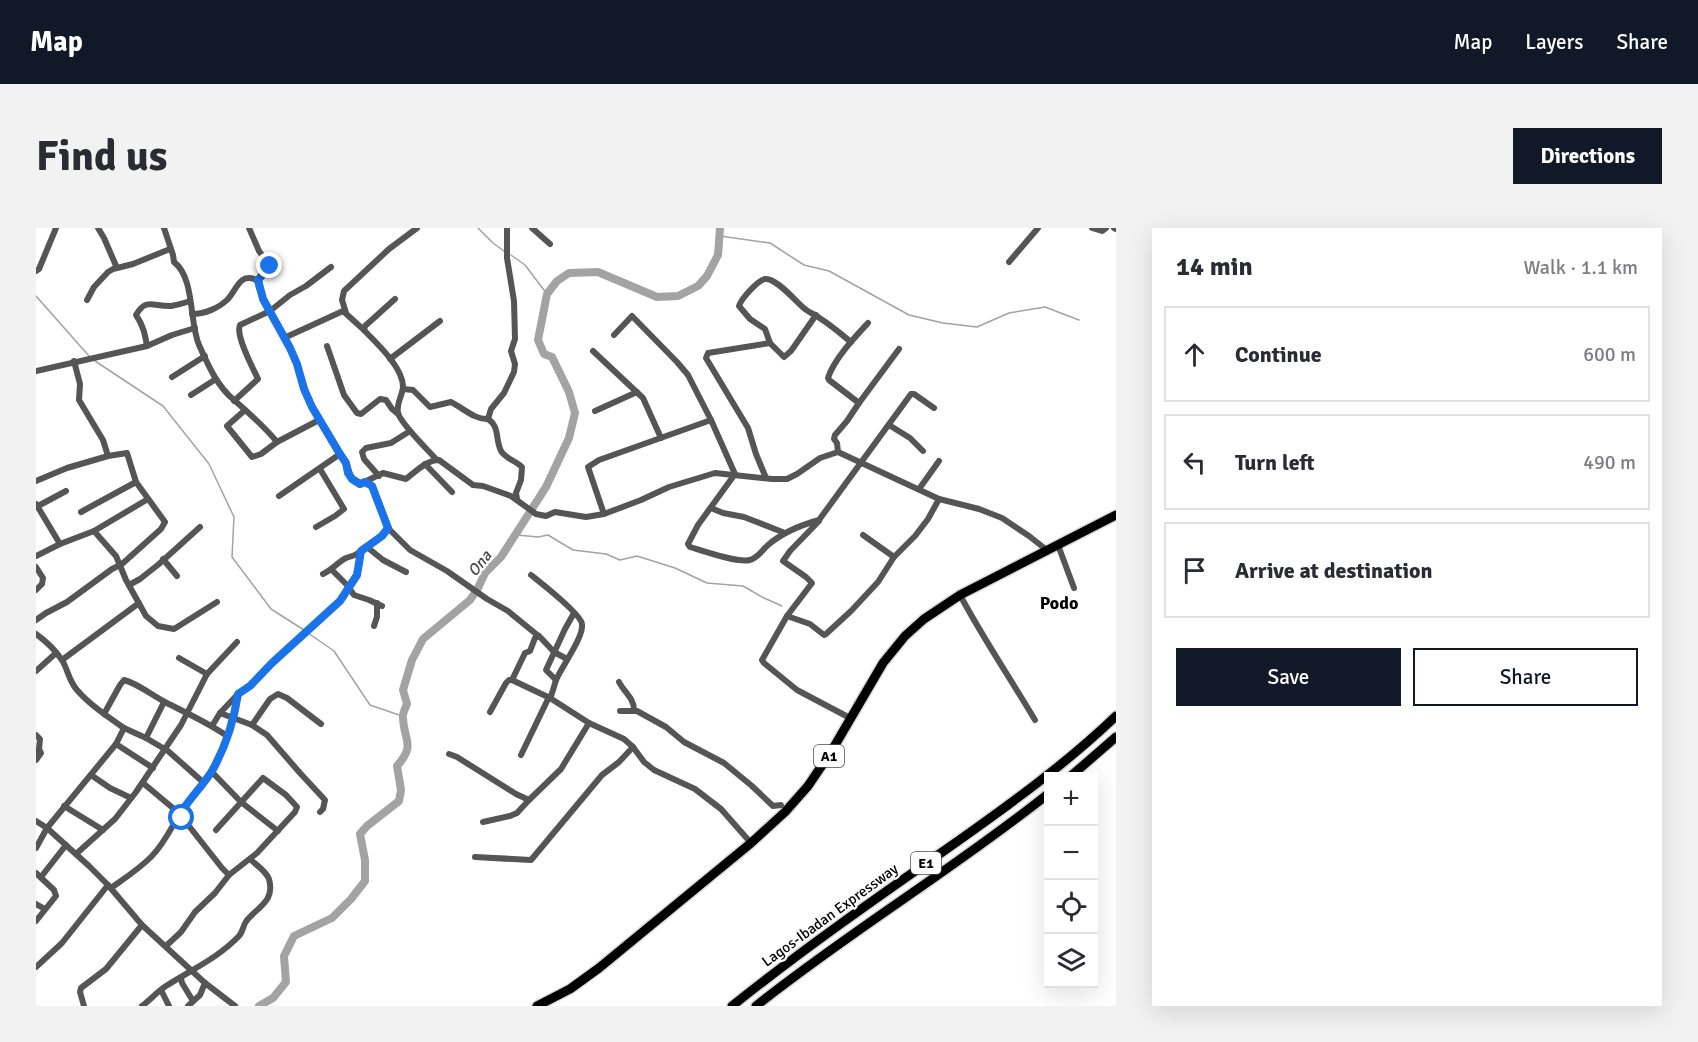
<!DOCTYPE html>
<meta charset="utf-8">
<style>
body{margin:0;font-family:Signika,sans-serif;background:#f2f2f3;color:#2b2b33}
.controls{position:absolute;right:18px;bottom:18px;display:grid;overflow:hidden;border-radius:0px;box-shadow:0 6px 24px #0002}
.controls button{width:54px;height:54px;display:grid;place-items:center;padding:0;border:0;border-bottom:2px solid #e1e1e2;background:#fff;color:#2b2b33;font:30px sans-serif}
.stop{position:absolute;width:18px;height:18px;margin:-14px;border:4px solid #1a73e8;border-radius:50%;background:#fff}
.stop.end{background:#1a73e8;border-color:#fff;box-shadow:0 2px 6px #0008}
.list{margin:0;padding:0;list-style:none}
h2{display:flex;justify-content:space-between;align-items:center;height:78px;margin:0;padding:0 24px;font-size:26px}
h2 small{font-size:20px;font-weight:400;color:#7c7c81}
.list li{display:grid;grid-template-columns:39px 1fr auto;gap:18px;align-items:center;box-sizing:border-box;height:96px;margin:0 12px 12px;padding:0 12px;border:2px solid #e1e1e2;border-radius:0px}
.list b{display:block;font-size:22px;white-space:nowrap}
.list em{font-size:20px;font-style:normal;color:#7c7c81}
.actions{display:flex;gap:12px;padding:18px 24px}
.actions a{flex:1;padding:14px 0;border:2px solid #111827;border-radius:0px;text-align:center;font-size:21px;color:#111827}
.actions .main{background:#111827;color:#fff}
.icon{flex:none;width:33px;height:33px;fill:none;stroke:currentColor;stroke-width:2;stroke-linecap:round;stroke-linejoin:round}
.map{position:relative;flex:none;width:1080px;height:778px;overflow:hidden;border-radius:0px}
header{display:flex;align-items:center;gap:36px;box-sizing:border-box;height:84px;padding:0 30px;background:#111827;color:#fff}
header strong{font-size:28px}
nav{display:flex;gap:33px;margin-inline-start:auto;font-size:21px}
.intro{display:flex;align-items:center;justify-content:space-between;box-sizing:border-box;height:144px;padding:0 36px}
h1{margin:0;font-size:42px}
.button{padding:15px 27px;border-radius:0px;background:#111827;color:#fff;font-size:21px;font-weight:700}
main{display:flex;gap:36px;padding:0 36px}
aside{flex:1;background:#fff;border-radius:0px;box-shadow:0 6px 24px #0002}
.map>svg:first-child{display:block}
.lines{fill:none;stroke-linecap:round;stroke-linejoin:round}
.stream{stroke:#a3a3a3;stroke-width:1.5}
.river{stroke:#a3a3a3;stroke-width:8}
.highway-casing{stroke:#dbdbdb;stroke-width:12}
.minor{stroke:#555;stroke-width:6}
.highway{stroke:#000;stroke-width:9}
.route{stroke:#1a73e8;stroke-width:8}
.labels{text-anchor:middle;stroke-width:4.5;stroke-linejoin:round;paint-order:stroke}
.shield{fill:#fff;stroke:#4c4c4c;stroke-width:1.5}
.shield-label{font-size:14px;font-weight:bold;fill:#000}
.street-label{font-size:15px;fill:#000;stroke:#fff}
.water-label{font-size:16px;font-style:italic;fill:#444;stroke:#fff}
.quarter-label{font-size:18px;font-weight:bold;fill:#000;stroke:#fff}
</style>
<header>
<strong>Map</strong>
<nav><a>Map</a><a>Layers</a><a>Share</a></nav>
</header>
<div class="intro"><h1>Find us</h1><a class="button">Directions</a></div>
<main>
<div class="map">
<svg width="1080" height="778" viewBox="0 0 1080 778">
<rect width="100%" height="100%" fill="#fff"/>
<g class="lines">
<g class="stream">
<path d="M442,0L457,15L468,23"/>
<path d="M684,8L734,15L768,37L793,43L873,87L907,95L941,99L973,85L1009,79L1043,92"/>
<path d="M475,27L489,37L511,66"/>
<path d="M0,68L53,128"/>
<path d="M59,133L127,178L173,236L198,289L196,329L235,381L268,402"/>
<path d="M481,307L502,309L512,307L537,322L570,326L584,332L601,328L639,340L671,355L707,358L728,370L746,378"/>
<path d="M272,405L298,423L334,477L366,488"/>
</g>
<path class="river" d="M223,778L237,770L250,754L248,728L258,708L296,690L315,671L329,653V632L324,606L331,598L363,573L365,562L361,538C380,517 368,513 367,490C366,486 369,481 371,476L367,462L376,432L387,411L434,372L442,360L449,345L465,329L510,259L533,210L539,185L533,164L516,129L508,126L502,112L511,66L521,53L533,45L562,44L621,69L642,68L662,58L671,48L682,27L684,0"/>
<g class="highway-casing">
<g id="highway">
<path d="M1035,548L1080,509"/>
<path d="M501,778L534,761L563,740L715,615L749,584L772,558L795,524L847,435L869,408L888,391L924,367L1080,287"/>
<path d="M696,778C766,722 839,671 912,620C970,579 1029,537 1080,488"/>
<path d="M720,778C814,703 918,641 1012,566"/>
</g>
</g>
<g class="minor">
<path d="M62,0L68,10L81,40"/>
<path d="M128,0L137,27L138,34C159,50 153,94 163,117C172,137 181,158 198,172C213,185 228,198 241,214"/>
<path d="M213,0L223,23L234,38L221,52"/>
<path d="M496,0L514,16"/>
<path d="M1056,0L1066,3L1070,0"/>
<path d="M1078,0L1080,1"/>
<path d="M973,34L1002,0"/>
<path d="M0,43L3,41L20,0"/>
<path d="M221,52C227,79 245,99 256,123C264,141 267,161 276,179C284,195 293,209 302,224C304,227 308,231 310,235C315,244 312,252 324,256L347,245L370,251C380,243 391,232 403,232L437,257L447,258L475,268L500,286L510,288L519,284L550,289L568,286L605,272L633,259L679,245L736,251H751L761,246L784,230L802,224L903,271L943,281L966,290L993,308L1012,323"/>
<path d="M359,71L329,98L328,102C341,116 366,138 367,158C367,167 360,175 362,185C365,196 391,221 400,231"/>
<path d="M51,72L58,59L72,44L77,41L97,36L134,21"/>
<path d="M154,73C148,75 141,77 135,78C118,79 110,69 100,87C107,97 109,106 111,118L136,107L159,100"/>
<path d="M310,85L306,72L308,63L353,21L381,0"/>
<path d="M156,86C169,86 183,80 192,71C201,61 204,44 221,52"/>
<path d="M780,87L755,123L748,129L734,115L729,101L714,91L703,78C705,71 722,52 729,51C740,49 761,75 769,81C774,85 780,87 785,91C796,98 805,106 815,114"/>
<path d="M578,107L596,88L641,134L652,147L675,192L699,246L662,297L652,316L654,319C667,323 701,335 714,332C723,329 726,322 732,317C747,304 765,297 783,292L875,166H878L898,180"/>
<path d="M248,110L307,83L328,102"/>
<path d="M291,118L308,167L321,185L325,186L344,171L350,172L356,181L362,186"/>
<path d="M557,123L607,170L625,210"/>
<path d="M354,131L404,93"/>
<path d="M0,143L111,118"/>
<path d="M136,149L169,128"/>
<path d="M367,161L377,162L394,179L415,174C427,180 439,192 452,191C464,199 459,211 465,223C469,230 480,233 486,239L485,252L480,265L481,271"/>
<path d="M155,167L180,151"/>
<path d="M198,173L222,151C217,140 199,107 204,97L234,83L254,67L270,58L295,39"/>
<path d="M823,175L863,121"/>
<path d="M209,182L191,198L216,229L225,226L241,214L283,192"/>
<path d="M559,183L601,164"/>
<path d="M452,191L455,181L468,165L478,144L479,136L475,123L479,111L478,73L471,30V0"/>
<path d="M853,197L874,210L887,223"/>
<path d="M802,224L801,215L798,211L799,207L811,193L823,175L793,152L792,150C798,131 819,109 832,95"/>
<path d="M389,236L416,264"/>
<path d="M343,248L328,231L326,224L330,220L355,215L374,203"/>
<path d="M730,250L720,226L712,200L670,130L672,125L734,115"/>
<path d="M0,253L31,240L72,228"/>
<path d="M329,254L336,258L352,300L374,322L411,343L451,371L472,383L505,410L518,424L531,431"/>
<path d="M883,261L903,233"/>
<path d="M243,268L304,226"/>
<path d="M0,276L24,316"/>
<path d="M2,278L30,263"/>
<path d="M675,280L687,285L708,289L749,305"/>
<path d="M45,284L100,254"/>
<path d="M568,286L552,239L563,232L675,192"/>
<path d="M280,299L299,288L308,281L284,241"/>
<path d="M58,303L112,271"/>
<path d="M827,307L858,329"/>
<path d="M1022,317L1038,360"/>
<path d="M331,319L347,332L370,344"/>
<path d="M0,328L24,316L58,303L80,328L90,352L110,388L122,398L138,401L181,374"/>
<path d="M127,331L141,348"/>
<path d="M0,339L7,350L6,356L0,362"/>
<path d="M296,342L311,357L318,367L333,372L346,378"/>
<path d="M287,346C296,342 302,334 310,330C313,329 316,328 319,327C332,320 343,311 352,300"/>
<path d="M495,347C505,355 545,386 546,396C548,409 526,438 520,452C518,458 517,464 514,470"/>
<path d="M93,357L104,351L123,336L164,299"/>
<path d="M924,367C947,410 974,450 999,492"/>
<path d="M751,388L776,355L770,349L747,333L754,323L783,293"/>
<path d="M0,392L10,385L31,374L76,341L86,336L125,301L129,294L100,254L91,225L72,228L67,212L43,172L44,156L38,133"/>
<path d="M338,398L341,389V375"/>
<path d="M0,406C10,413 19,422 26,432C32,442 33,453 41,462C54,477 72,489 88,500L80,516L117,540"/>
<path d="M26,432L103,375"/>
<path d="M0,443L20,425"/>
<path d="M171,446L201,414"/>
<path d="M476,452L514,470L553,495L588,511L597,519L608,534L618,542L659,561L685,581L715,615"/>
<path d="M520,452L510,442L529,401L538,385"/>
<path d="M583,454C588,464 598,470 598,482"/>
<path d="M584,483H601L630,499L648,514L688,535L716,558L737,578L745,577"/>
<path d="M454,484L470,455L473,452H476L489,425L494,423L499,410L503,408"/>
<path d="M184,485L216,497L231,507L264,545L289,572L287,581L284,584"/>
<path d="M68,486L84,457L88,452C103,456 115,467 129,474C150,485 171,494 191,508"/>
<path d="M814,490L761,462L728,435L726,432L751,388L774,396L788,407L790,406L815,383L842,354L858,329L879,308L892,291L903,271"/>
<path d="M216,497L234,471L242,466L251,470L285,496"/>
<path d="M176,498L184,485L202,466L214,457L236,435L304,373L321,347L325,323"/>
<path d="M88,500L110,510L128,474"/>
<path d="M0,507L4,511L3,521L0,524"/>
<path d="M110,510L132,523L167,554"/>
<path d="M413,526L421,529L480,566L493,572"/>
<path d="M485,527L513,469"/>
<path d="M0,532L5,525L3,521"/>
<path d="M175,543L205,574L242,603"/>
<path d="M55,547L74,560L95,570"/>
<path d="M107,555L144,586"/>
<path d="M28,578L67,602"/>
<path d="M142,589L149,593L186,640L193,647"/>
<path d="M0,593L11,600L53,638L72,657L106,697L169,755L164,767L152,778"/>
<path d="M447,594L474,588L481,585L493,572L525,541L553,495"/>
<path d="M0,620L11,600L80,516"/>
<path d="M40,626L79,591L100,564L145,497L171,446L143,430"/>
<path d="M439,629L495,632L566,547L583,534L597,519"/>
<path d="M0,645L18,662L20,668L0,693"/>
<path d="M5,649L30,617"/>
<path d="M75,660C89,650 103,641 115,629C129,615 136,598 146,582C155,569 165,558 174,545C188,524 198,491 202,466"/>
<path d="M0,676L9,681"/>
<path d="M130,718L145,704L159,684L179,665L193,647L221,625L259,584L261,579L250,567L227,550L180,602"/>
<path d="M0,739L26,715L72,657"/>
<path d="M145,750L146,755L157,773"/>
<path d="M169,755L199,778"/>
<path d="M125,762L133,778"/>
<path d="M48,778L44,764L45,760L70,741L106,697"/>
<path d="M106,778C114,772 122,763 130,758C155,742 182,730 203,708C207,704 207,697 211,692C223,678 239,673 233,651C230,643 220,637 214,631"/>
</g>
<use href="#highway" class="highway"/>
</g>
<g class="lines">
<path class="route" d="M146,590L142,589C152,572 166,559 176,543C189,520 198,492 202,466L214,458L236,435L304,373L321,347L325,323L346,308L352,300L336,258L329,254L324,256L316,251L312,245L310,235L304,226L276,179L268,161L261,136L254,120L227,71L222,52L234,38"/>
</g>
<g class="labels">
<g class="shield">
<rect x="778" y="517" width="30" height="22" rx="4.5"/>
<rect x="875" y="624" width="30" height="22" rx="4.5"/>
</g>
<g class="shield-label">
<text x="793" y="533">A1</text>
<text x="890" y="640">E1</text>
</g>
<g class="street-label">
<text transform="translate(794 687) rotate(-36)" y="5">Lagos-Ibadan Expressway</text>
</g>
<g class="water-label">
<text transform="translate(443 335) rotate(-52)" y="6">Ona</text>
</g>
<g class="quarter-label">
<text x="1023" y="381">Podo</text>
</g>
</g>
</svg>
<div class="controls">
<button>+</button>
<button>−</button>
<button><svg class="icon" aria-label="locate" viewBox="0 0 24 24"><circle cx="12" cy="12" r="6"/><path d="M12 2v4M12 18v4M2 12h4M18 12h4"/></svg></button>
<button><svg class="icon" aria-label="layers" viewBox="0 0 24 24"><path d="M12 4l9 5-9 5-9-5zM3 14l9 5 9-5"/></svg></button>
</div>
<div class="stop" style="left:146px;top:590px"></div>
<div class="stop end" style="left:234px;top:38px"></div>
</div>
<aside>
<h2>14 min<small>Walk · 1.1 km</small></h2>
<ul class="list">
<li><svg class="icon" aria-label="ahead" viewBox="0 0 24 24"><path d="M12 20V5M6 11l6-6 6 6"/></svg><div><b>Continue</b></div><em>600 m</em></li>
<li><svg class="icon" aria-label="left" viewBox="0 0 24 24"><path d="M17 20v-9H6M10 6l-5 5 5 5"/></svg><div><b>Turn left</b></div><em>490 m</em></li>
<li><svg class="icon" aria-label="arrive" viewBox="0 0 24 24"><path d="M6 21V4h12l-3 4 3 4H6"/></svg><div><b>Arrive at destination</b></div></li>
</ul>
<div class="actions"><a class="main">Save</a><a>Share</a></div>
</aside>
</main>
